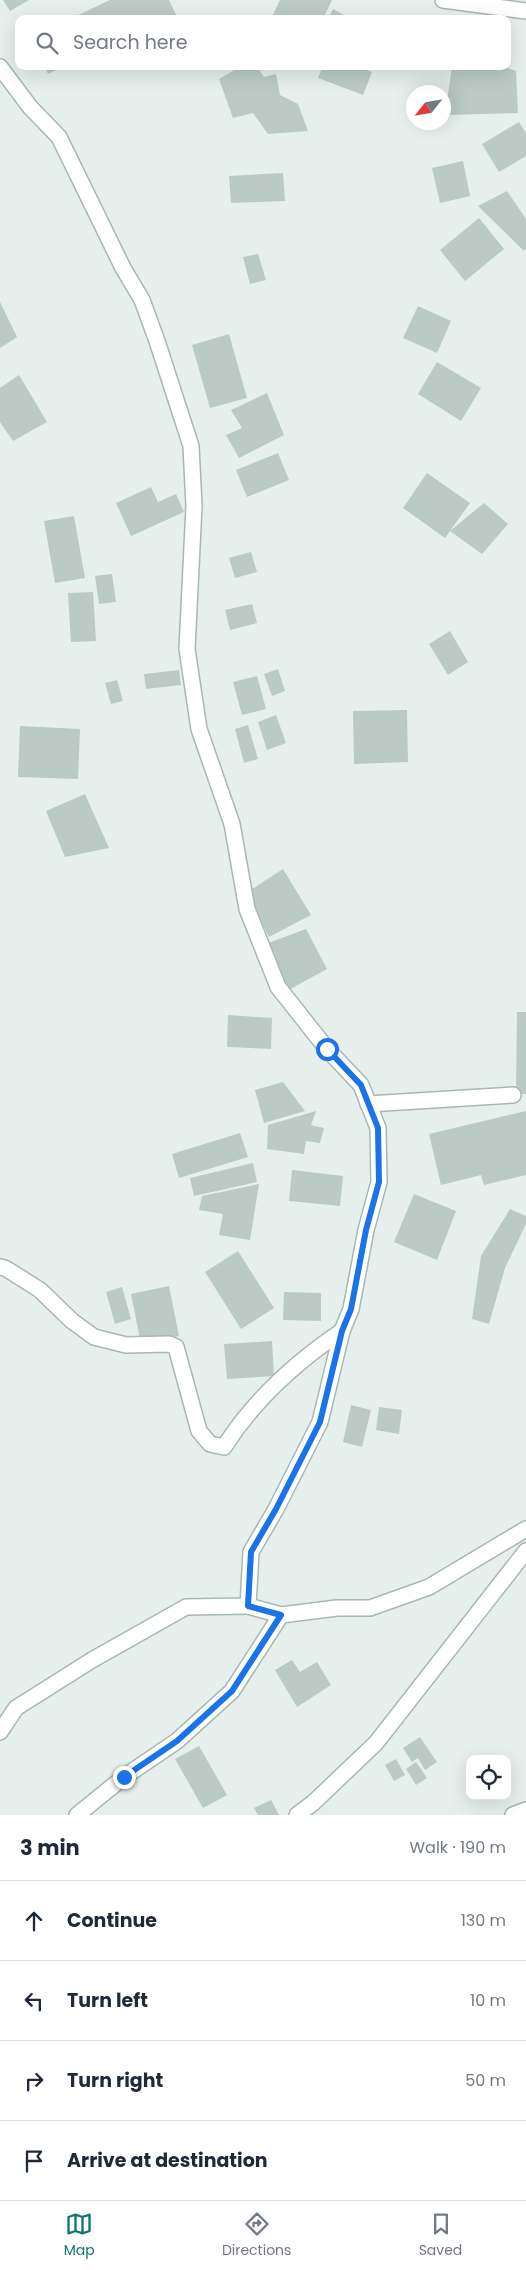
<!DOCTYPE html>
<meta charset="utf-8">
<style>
body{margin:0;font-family:Poppins,sans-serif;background:#f6f6f7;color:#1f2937}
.controls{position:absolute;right:15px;bottom:15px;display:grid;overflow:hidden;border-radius:10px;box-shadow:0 5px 20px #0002}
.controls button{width:45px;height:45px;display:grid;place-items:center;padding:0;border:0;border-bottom:1px solid #e0e1e3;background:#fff;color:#1f2937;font:25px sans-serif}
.compass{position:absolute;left:406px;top:85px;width:45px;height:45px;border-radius:50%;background:#fff;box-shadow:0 5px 20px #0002;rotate:239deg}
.stop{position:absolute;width:15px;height:15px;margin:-11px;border:4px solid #1a73e8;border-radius:50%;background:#fff}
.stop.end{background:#1a73e8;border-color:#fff;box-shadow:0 1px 5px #0008}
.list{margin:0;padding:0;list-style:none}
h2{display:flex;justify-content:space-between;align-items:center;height:65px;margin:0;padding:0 20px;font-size:21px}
h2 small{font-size:16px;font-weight:400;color:#747a83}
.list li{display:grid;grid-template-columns:32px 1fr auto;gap:15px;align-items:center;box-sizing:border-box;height:80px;padding:0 20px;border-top:1px solid #e0e1e3}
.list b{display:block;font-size:19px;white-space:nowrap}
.list em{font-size:16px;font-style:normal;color:#747a83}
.icon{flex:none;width:28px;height:28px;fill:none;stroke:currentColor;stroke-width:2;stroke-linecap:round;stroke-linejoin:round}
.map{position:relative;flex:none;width:526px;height:1815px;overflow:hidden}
.search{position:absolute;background:#fff;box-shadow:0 5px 20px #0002;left:15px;right:15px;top:15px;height:55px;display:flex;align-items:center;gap:12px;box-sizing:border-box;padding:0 18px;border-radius:10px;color:#747a83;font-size:19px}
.sheet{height:385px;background:#fff}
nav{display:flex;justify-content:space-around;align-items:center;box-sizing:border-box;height:70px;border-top:1px solid #e0e1e3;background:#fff;font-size:14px;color:#747a83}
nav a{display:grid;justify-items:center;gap:2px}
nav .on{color:#0f766e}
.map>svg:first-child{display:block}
.building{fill:#bbcac4}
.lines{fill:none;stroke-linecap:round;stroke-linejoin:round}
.minor-casing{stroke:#a8b8b2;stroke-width:18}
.minor{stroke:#fff;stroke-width:15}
.route{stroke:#1a73e8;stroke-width:6}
</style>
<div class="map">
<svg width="526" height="1815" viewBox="0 0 526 1815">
<rect width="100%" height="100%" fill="#e6efeb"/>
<g class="building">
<path d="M3,0H29L10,11Z"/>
<path d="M110,0H169L178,19H70Z"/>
<path d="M280,0H332L323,19H271Z"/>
<path d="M333,9L352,19H328Z"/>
<path d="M45,66H64L48,74Z"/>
<path d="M241,66H257L264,77L276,74L280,95L298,104L308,131L268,134L253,113L233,118L219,79Z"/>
<path d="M323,66H357L372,72L363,95L318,78Z"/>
<path d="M452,66H502L516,71L518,113L445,115Z"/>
<path d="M519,122L526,133V156L499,172L482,144Z"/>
<path d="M463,161L470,196L440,203L432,168Z"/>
<path d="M283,173L285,201L231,203L229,176Z"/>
<path d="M507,191L526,219V249L524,251L478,206Z"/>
<path d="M479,218L504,249L465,281L440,250Z"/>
<path d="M258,254L266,280L250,284L243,257Z"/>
<path d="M0,302L17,337L0,348Z"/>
<path d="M418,306L451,321L437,353L403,338Z"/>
<path d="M229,334L247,398L210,408L192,345Z"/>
<path d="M437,362L481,388L461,421L418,394Z"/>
<path d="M19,375L47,422L13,441L0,422V388Z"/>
<path d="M267,393L284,435L239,458L226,435L242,428L231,410Z"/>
<path d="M278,453L289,480L247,497L236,470Z"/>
<path d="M427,473L470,503L445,538L403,508Z"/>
<path d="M151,487L158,502L176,494L184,512L131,536L116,503Z"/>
<path d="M484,503L508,524L482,554L450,531Z"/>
<path d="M74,516L85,578L55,583L44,521Z"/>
<path d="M251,552L257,572L235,578L229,558Z"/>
<path d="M112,574L116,602L99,604L95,576Z"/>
<path d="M93,592L96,641L71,642L68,593Z"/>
<path d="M252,604L257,623L230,630L225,610Z"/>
<path d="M450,631L468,662L448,675L429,644Z"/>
<path d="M278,669L285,691L272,696L264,674Z"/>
<path d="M179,670L181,685L146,689L144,674Z"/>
<path d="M257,676L266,709L242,715L233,682Z"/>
<path d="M117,680L123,701L111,704L105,683Z"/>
<path d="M407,710L408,762L354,764L353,711Z"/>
<path d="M276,715L286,743L267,750L258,722Z"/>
<path d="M248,725L258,759L244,763L235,729Z"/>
<path d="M20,726L80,729L78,779L18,777Z"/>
<path d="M85,794L109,848L65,857L46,811Z"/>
<path d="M283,869L311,915L269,937L246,893Z"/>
<path d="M306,929L327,969L283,993L263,945Z"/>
<path d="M517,1012H526V1094H516Z"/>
<path d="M228,1015L272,1018L271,1049L227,1047Z"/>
<path d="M283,1082L305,1111L264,1123L255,1090Z"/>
<path d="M316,1111L311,1125L324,1128L320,1143L306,1141L304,1154L267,1149L268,1125Z"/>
<path d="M526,1111V1175L484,1185L481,1175L441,1185L429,1134Z"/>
<path d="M240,1133L248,1157L179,1178L172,1154Z"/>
<path d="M253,1163L257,1182L194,1196L190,1178Z"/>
<path d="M292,1170L343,1176L340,1206L289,1201Z"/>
<path d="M259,1184L250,1240L219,1235L223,1214L199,1210L202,1196Z"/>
<path d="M414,1194L456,1211L437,1260L394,1242Z"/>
<path d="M510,1209L526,1216V1224L505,1268L489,1324L472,1319L481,1256Z"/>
<path d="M238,1251L274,1308L241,1329L205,1272Z"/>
<path d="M169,1286L179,1336L141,1344L131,1294Z"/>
<path d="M122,1287L131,1319L115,1324L106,1292Z"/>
<path d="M284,1292L321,1293V1321L283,1320Z"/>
<path d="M272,1341L274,1376L227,1379L224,1344Z"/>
<path d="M351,1405L371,1410L362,1447L343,1442Z"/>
<path d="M379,1407L402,1410L399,1434L376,1430Z"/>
<path d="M292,1660L300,1672L317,1662L331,1685L297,1707L275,1670Z"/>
<path d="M420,1737L437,1762L425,1770L418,1758L412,1762L403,1748Z"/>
<path d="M199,1746L227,1795L203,1808L175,1759Z"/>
<path d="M396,1759L405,1775L394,1781L385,1765Z"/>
<path d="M416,1762L427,1778L416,1785L406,1769Z"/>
<path d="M271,1800L279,1815H258L254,1808Z"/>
</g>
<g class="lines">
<g class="minor-casing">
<g id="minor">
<path d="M443,0L526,11"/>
<path d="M0,67L30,107L59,137L123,268L142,300L157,341L191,446L194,506L187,649L199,729L232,824L247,909L278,987L327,1049L361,1085L378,1128L379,1182L366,1230L351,1309L342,1331L320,1422L276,1509L251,1552L248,1606L281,1615L337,1608H370L429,1587L526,1529"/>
<path d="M368,1104L513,1095"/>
<path d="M0,1267L5,1268L40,1290L72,1321L94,1337L126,1345L169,1344L176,1347L199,1431L210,1444L224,1447C254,1400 296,1362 342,1331"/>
<path d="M0,1732L16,1708L92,1660L186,1607L248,1606"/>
<path d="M77,1815L124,1777L177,1741L232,1691L281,1615"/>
<path d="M297,1815L313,1803L376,1743L526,1551"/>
<path d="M513,1815L526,1810"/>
</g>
</g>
<use href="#minor" class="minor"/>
</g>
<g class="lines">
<path class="route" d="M124,1777L177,1741L232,1691L281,1615L248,1606L251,1552L276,1509L320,1422L342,1331L351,1309L366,1230L379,1182L378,1128L361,1085L327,1049"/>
</g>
</svg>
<div class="controls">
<button><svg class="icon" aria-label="locate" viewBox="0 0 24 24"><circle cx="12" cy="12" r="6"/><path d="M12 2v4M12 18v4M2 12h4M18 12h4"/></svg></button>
</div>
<svg class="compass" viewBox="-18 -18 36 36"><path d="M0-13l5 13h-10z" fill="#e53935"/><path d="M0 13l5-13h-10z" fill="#747a83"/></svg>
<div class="stop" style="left:327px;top:1049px"></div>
<div class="stop end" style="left:124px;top:1777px"></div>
<div class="search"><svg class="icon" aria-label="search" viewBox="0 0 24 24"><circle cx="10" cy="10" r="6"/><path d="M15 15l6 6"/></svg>Search here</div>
</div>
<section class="sheet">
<h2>3 min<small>Walk · 190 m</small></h2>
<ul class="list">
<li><svg class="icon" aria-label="ahead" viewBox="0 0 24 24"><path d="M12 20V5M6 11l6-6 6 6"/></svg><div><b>Continue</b></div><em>130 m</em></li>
<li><svg class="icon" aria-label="left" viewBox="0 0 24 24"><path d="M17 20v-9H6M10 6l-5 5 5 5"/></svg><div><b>Turn left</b></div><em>10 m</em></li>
<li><svg class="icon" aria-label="right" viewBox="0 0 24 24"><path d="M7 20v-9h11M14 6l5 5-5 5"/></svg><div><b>Turn right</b></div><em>50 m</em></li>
<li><svg class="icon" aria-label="arrive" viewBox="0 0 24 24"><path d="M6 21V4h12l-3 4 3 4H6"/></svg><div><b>Arrive at destination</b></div></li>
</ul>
</section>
<nav>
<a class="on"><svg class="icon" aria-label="map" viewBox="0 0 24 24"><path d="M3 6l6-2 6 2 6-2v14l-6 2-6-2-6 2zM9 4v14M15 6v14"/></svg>Map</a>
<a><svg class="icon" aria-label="directions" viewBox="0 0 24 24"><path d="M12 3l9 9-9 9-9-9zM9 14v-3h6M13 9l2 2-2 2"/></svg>Directions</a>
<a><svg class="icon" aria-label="saved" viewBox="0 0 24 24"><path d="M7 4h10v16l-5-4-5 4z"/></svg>Saved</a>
</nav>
